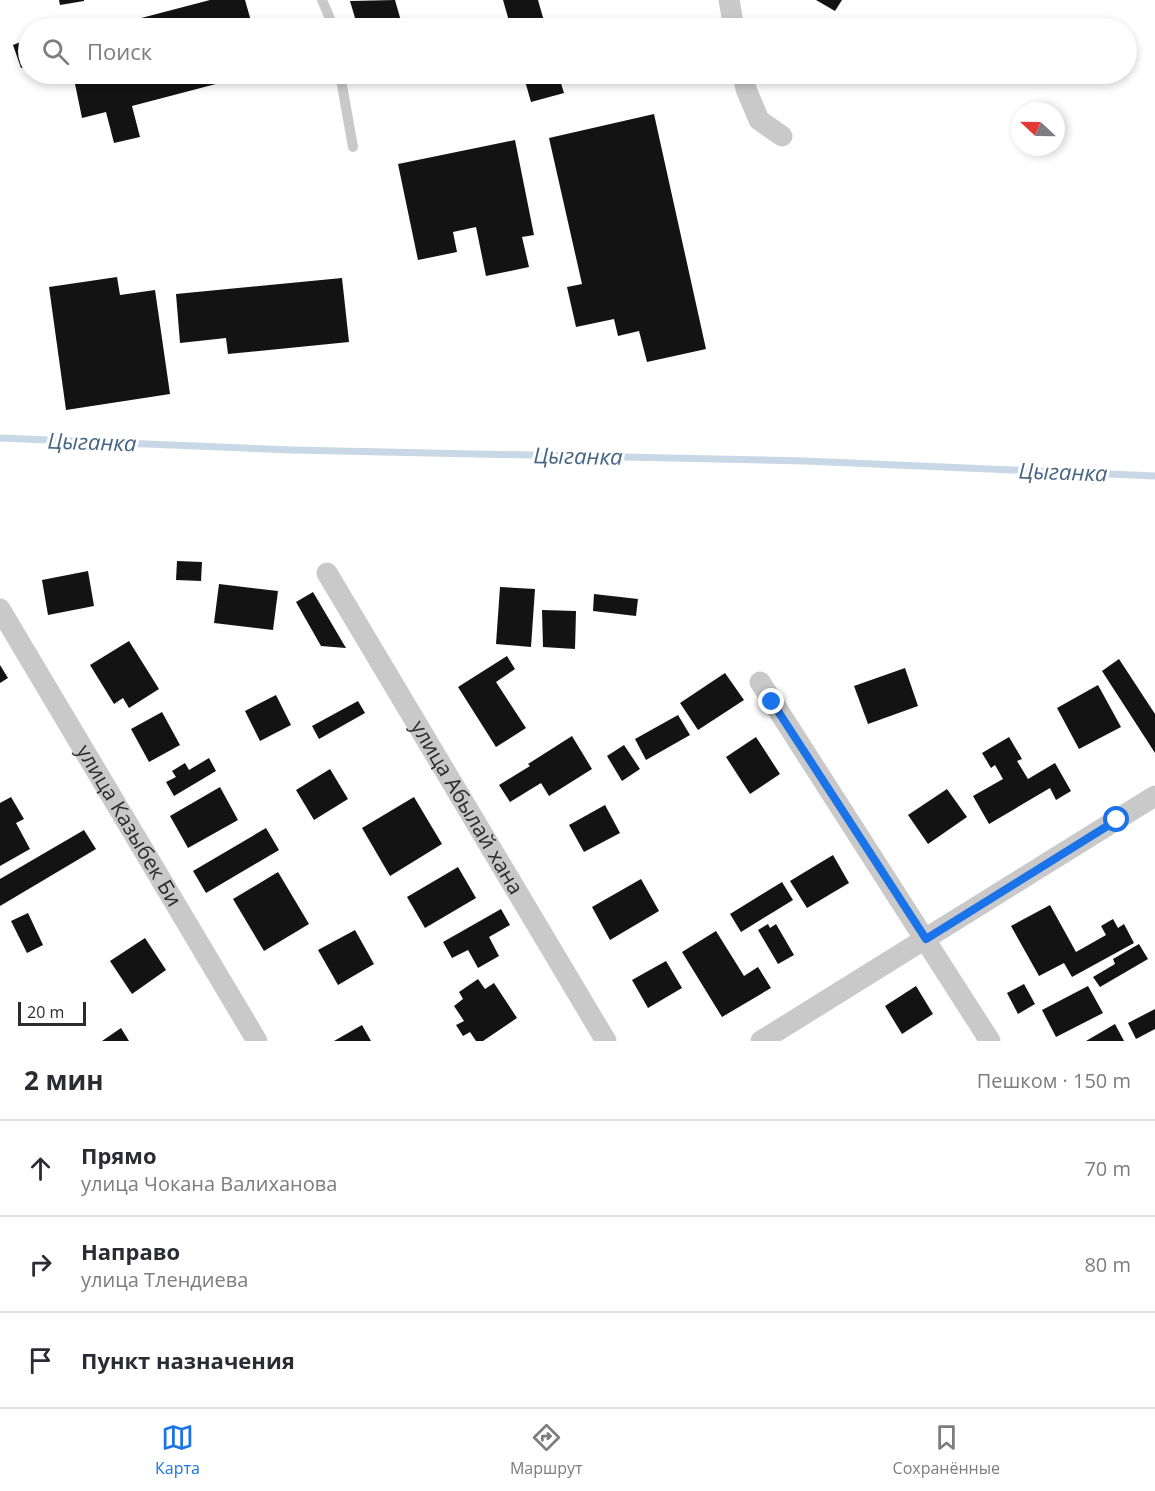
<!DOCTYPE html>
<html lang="ru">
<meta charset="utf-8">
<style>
body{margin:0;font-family:"Open Sans",sans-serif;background:#f7f7f7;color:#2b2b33}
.compass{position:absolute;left:1011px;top:102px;width:54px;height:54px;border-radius:50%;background:#fff;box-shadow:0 3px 9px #0003;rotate:292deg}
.scale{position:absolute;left:18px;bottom:15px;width:68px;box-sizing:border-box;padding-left:6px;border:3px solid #2c2c2c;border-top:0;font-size:16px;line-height:21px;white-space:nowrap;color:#2c2c2c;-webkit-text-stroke:4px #fff;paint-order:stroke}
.stop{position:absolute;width:18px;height:18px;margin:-14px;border:4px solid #1a73e8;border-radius:50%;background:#fff}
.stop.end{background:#1a73e8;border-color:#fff;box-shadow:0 2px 6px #0008}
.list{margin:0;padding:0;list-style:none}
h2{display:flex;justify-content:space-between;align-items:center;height:78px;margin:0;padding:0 24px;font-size:26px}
h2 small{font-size:20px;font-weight:400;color:#7c7c81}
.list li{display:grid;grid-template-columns:39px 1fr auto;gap:18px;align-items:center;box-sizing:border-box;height:96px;padding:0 24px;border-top:2px solid #e1e1e2}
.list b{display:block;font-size:22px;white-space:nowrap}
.list p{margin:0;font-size:20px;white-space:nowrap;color:#7c7c81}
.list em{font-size:20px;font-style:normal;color:#7c7c81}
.icon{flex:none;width:33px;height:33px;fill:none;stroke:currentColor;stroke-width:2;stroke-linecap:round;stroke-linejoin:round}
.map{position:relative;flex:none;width:1155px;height:1041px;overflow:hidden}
.search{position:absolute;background:#fff;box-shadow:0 3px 9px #0003;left:18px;right:18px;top:18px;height:66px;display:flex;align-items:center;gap:15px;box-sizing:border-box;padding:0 21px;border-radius:33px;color:#7c7c81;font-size:22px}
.sheet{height:366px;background:#fff}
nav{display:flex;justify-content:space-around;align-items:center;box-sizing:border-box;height:84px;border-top:2px solid #e1e1e2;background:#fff;font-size:16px;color:#7c7c81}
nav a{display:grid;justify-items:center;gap:3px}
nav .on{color:#1a73e8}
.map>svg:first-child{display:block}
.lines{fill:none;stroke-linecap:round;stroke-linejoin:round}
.stream{stroke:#c9d8e6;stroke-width:7}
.building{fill:#131313}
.lane{stroke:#c9c9c9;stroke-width:10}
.street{stroke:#c9c9c9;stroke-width:21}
.route{stroke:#1a73e8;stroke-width:8}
.labels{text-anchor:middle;stroke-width:6;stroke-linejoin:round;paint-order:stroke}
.street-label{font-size:21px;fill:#2c2c2c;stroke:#fff}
.water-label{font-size:22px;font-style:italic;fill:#456583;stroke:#fff}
</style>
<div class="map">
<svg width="1155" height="1041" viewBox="0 0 1155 1041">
<rect width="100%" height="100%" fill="#fff"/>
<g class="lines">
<path class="stream" d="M0,438L293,450L805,461L1155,476"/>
</g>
<g class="building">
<path d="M59,0H84V1L60,5Z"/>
<path d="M210,0H245L253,28H103Z"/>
<path d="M395,0L403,28H358L350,1Z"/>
<path d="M503,0H538L546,28H511Z"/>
<path d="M816,0H842L835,11Z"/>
<path d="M28,39V66L21,68L13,45Z"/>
<path d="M73,74H254L132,106L140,137L114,143L106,112L82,118Z"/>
<path d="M523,74H558L564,93L531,102Z"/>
<path d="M654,114L706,349L647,362L639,331L618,336L614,319L576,327L567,287L582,284L549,138Z"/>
<path d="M515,140L534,235L522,237L529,267L486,276L476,227L453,232L457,252L418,260L398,164Z"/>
<path d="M117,277L120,295L155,290L170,394L66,410L49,287Z"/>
<path d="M342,278L349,342L228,354L226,338L180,343L176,294Z"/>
<path d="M177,561L202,562L201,581L176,580Z"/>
<path d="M88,571L94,606L48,615L42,580Z"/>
<path d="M219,584L278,591L273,630L214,623Z"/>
<path d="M500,587L535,589L531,647L496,644Z"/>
<path d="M313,592L346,648L321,646L296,602Z"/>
<path d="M594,594L638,599L636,616L593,611Z"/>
<path d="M542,610L576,611L575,649L543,647Z"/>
<path d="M129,641L159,689L129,708L123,698L114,704L90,665Z"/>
<path d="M507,656L515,669L496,682L526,728L496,747L458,687Z"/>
<path d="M1119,659L1155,714V753L1102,671Z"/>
<path d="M0,665L8,678L0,683Z"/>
<path d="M905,668L918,706L868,724L854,686Z"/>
<path d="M725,673L744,700L698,730L680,703Z"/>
<path d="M1098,685L1121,727L1079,749L1057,708Z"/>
<path d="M276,695L291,725L260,741L245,711Z"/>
<path d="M358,701L365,713L319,739L312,726Z"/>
<path d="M162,712L180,745L149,762L131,729Z"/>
<path d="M678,715L690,735L646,760L635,739Z"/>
<path d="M572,736L592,769L549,796L541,783L510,802L499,785L530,766L528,764Z"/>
<path d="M756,737L780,774L750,794L726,757Z"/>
<path d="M1009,737L1022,759L1017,761L1028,779L1055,763L1071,791L1056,800L1050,788L989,824L973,796L1003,779L995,765L991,768L982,753Z"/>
<path d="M624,745L640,769L622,781L607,756Z"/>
<path d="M209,758L216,771L174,796L166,782L176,777L172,771L185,763L189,770Z"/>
<path d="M330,769L348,799L314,820L296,790Z"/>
<path d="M220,787L238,820L188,848L170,816Z"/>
<path d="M947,789L967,817L928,844L908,815Z"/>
<path d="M11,797L24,819L16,823L30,849L0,866V803Z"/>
<path d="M414,797L442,844L390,876L362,828Z"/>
<path d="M605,805L620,833L584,852L569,825Z"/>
<path d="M266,828L279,850L206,893L193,871Z"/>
<path d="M84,830L96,849L0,906V879Z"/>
<path d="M833,855L849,883L807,908L790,881Z"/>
<path d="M458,867L476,898L425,928L407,897Z"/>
<path d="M278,872L309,924L264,951L233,899Z"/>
<path d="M641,879L659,911L610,940L592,907Z"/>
<path d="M782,882L793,900L741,932L730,914Z"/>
<path d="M1050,905L1076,952L1106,935L1101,926L1113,919L1118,928L1124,924L1134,943L1072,977L1064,963L1039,976L1011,926Z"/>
<path d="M501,909L510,925L489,937L499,956L478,968L468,950L452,958L443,942Z"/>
<path d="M28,913L43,945L27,953L11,921Z"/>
<path d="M768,924L770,928L776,924L794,955L778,964L758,930Z"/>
<path d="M355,930L374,964L338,985L318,950Z"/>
<path d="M716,931L744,976L758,967L771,988L722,1017L682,952Z"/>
<path d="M145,938L166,970L132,994L110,961Z"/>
<path d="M1139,944L1148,959L1100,987L1093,977L1115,964L1113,959Z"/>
<path d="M666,961L682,988L648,1008L632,980Z"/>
<path d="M478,979L485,989L494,983L517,1018L483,1041H476L470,1032L463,1036L456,1025L464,1021L454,1006L463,999L459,992Z"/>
<path d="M1024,984L1035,1004L1018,1014L1007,993Z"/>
<path d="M916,986L933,1014L902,1034L885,1006Z"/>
<path d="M1088,986L1103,1013L1056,1037L1042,1010Z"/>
<path d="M1155,1009V1029L1136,1039L1128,1023Z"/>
<path d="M1115,1024L1124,1041H1086Z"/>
<path d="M362,1025L371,1041H334Z"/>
<path d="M121,1028L129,1041H102Z"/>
</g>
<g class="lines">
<g class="lane">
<path d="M322,0L334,28"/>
<path d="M340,74L353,147"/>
</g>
<g class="street">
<path d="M729,0L734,28"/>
<path d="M743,74L746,89L759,120L782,136"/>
<path id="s1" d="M327,573L606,1041"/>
<path id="s2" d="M0,609L257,1041"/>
<path d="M760,682L990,1041"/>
<path d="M761,1041L1155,796"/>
</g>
</g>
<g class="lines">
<path class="route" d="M772,702L926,939L1117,820"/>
</g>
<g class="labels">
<g class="street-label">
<text dy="7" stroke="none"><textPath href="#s1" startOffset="273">улица Абылай хана</textPath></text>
<text dy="7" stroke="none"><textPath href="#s2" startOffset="252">улица Казыбек Би</textPath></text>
</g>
<g class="water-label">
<text transform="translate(92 442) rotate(2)" y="8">Цыганка</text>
<text transform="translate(578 456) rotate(1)" y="8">Цыганка</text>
<text transform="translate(1063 472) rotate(2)" y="8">Цыганка</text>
</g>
</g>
</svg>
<svg class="compass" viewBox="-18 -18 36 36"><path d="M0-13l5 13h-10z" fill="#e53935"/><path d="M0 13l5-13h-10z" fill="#7c7c81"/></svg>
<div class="scale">20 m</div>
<div class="stop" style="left:1117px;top:820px"></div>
<div class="stop end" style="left:772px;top:702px"></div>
<div class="search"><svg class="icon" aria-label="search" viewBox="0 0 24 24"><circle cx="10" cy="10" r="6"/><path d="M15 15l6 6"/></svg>Поиск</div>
</div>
<section class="sheet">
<h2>2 мин<small>Пешком · 150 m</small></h2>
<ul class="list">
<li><svg class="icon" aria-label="ahead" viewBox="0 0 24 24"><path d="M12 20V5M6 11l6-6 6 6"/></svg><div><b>Прямо</b><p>улица Чокана Валиханова</p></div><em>70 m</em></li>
<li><svg class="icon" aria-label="right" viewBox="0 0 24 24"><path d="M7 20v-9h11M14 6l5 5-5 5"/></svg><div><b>Направо</b><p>улица Тлендиева</p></div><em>80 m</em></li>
<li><svg class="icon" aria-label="arrive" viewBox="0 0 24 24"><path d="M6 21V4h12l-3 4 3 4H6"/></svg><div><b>Пункт назначения</b></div></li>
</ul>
</section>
<nav>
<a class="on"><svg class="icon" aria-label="map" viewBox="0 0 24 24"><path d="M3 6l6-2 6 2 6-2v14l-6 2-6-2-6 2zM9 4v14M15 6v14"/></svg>Карта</a>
<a><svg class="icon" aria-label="directions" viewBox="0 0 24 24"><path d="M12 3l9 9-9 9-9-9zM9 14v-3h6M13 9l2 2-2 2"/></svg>Маршрут</a>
<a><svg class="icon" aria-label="saved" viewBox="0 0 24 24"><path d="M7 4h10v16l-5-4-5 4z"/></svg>Сохранённые</a>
</nav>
